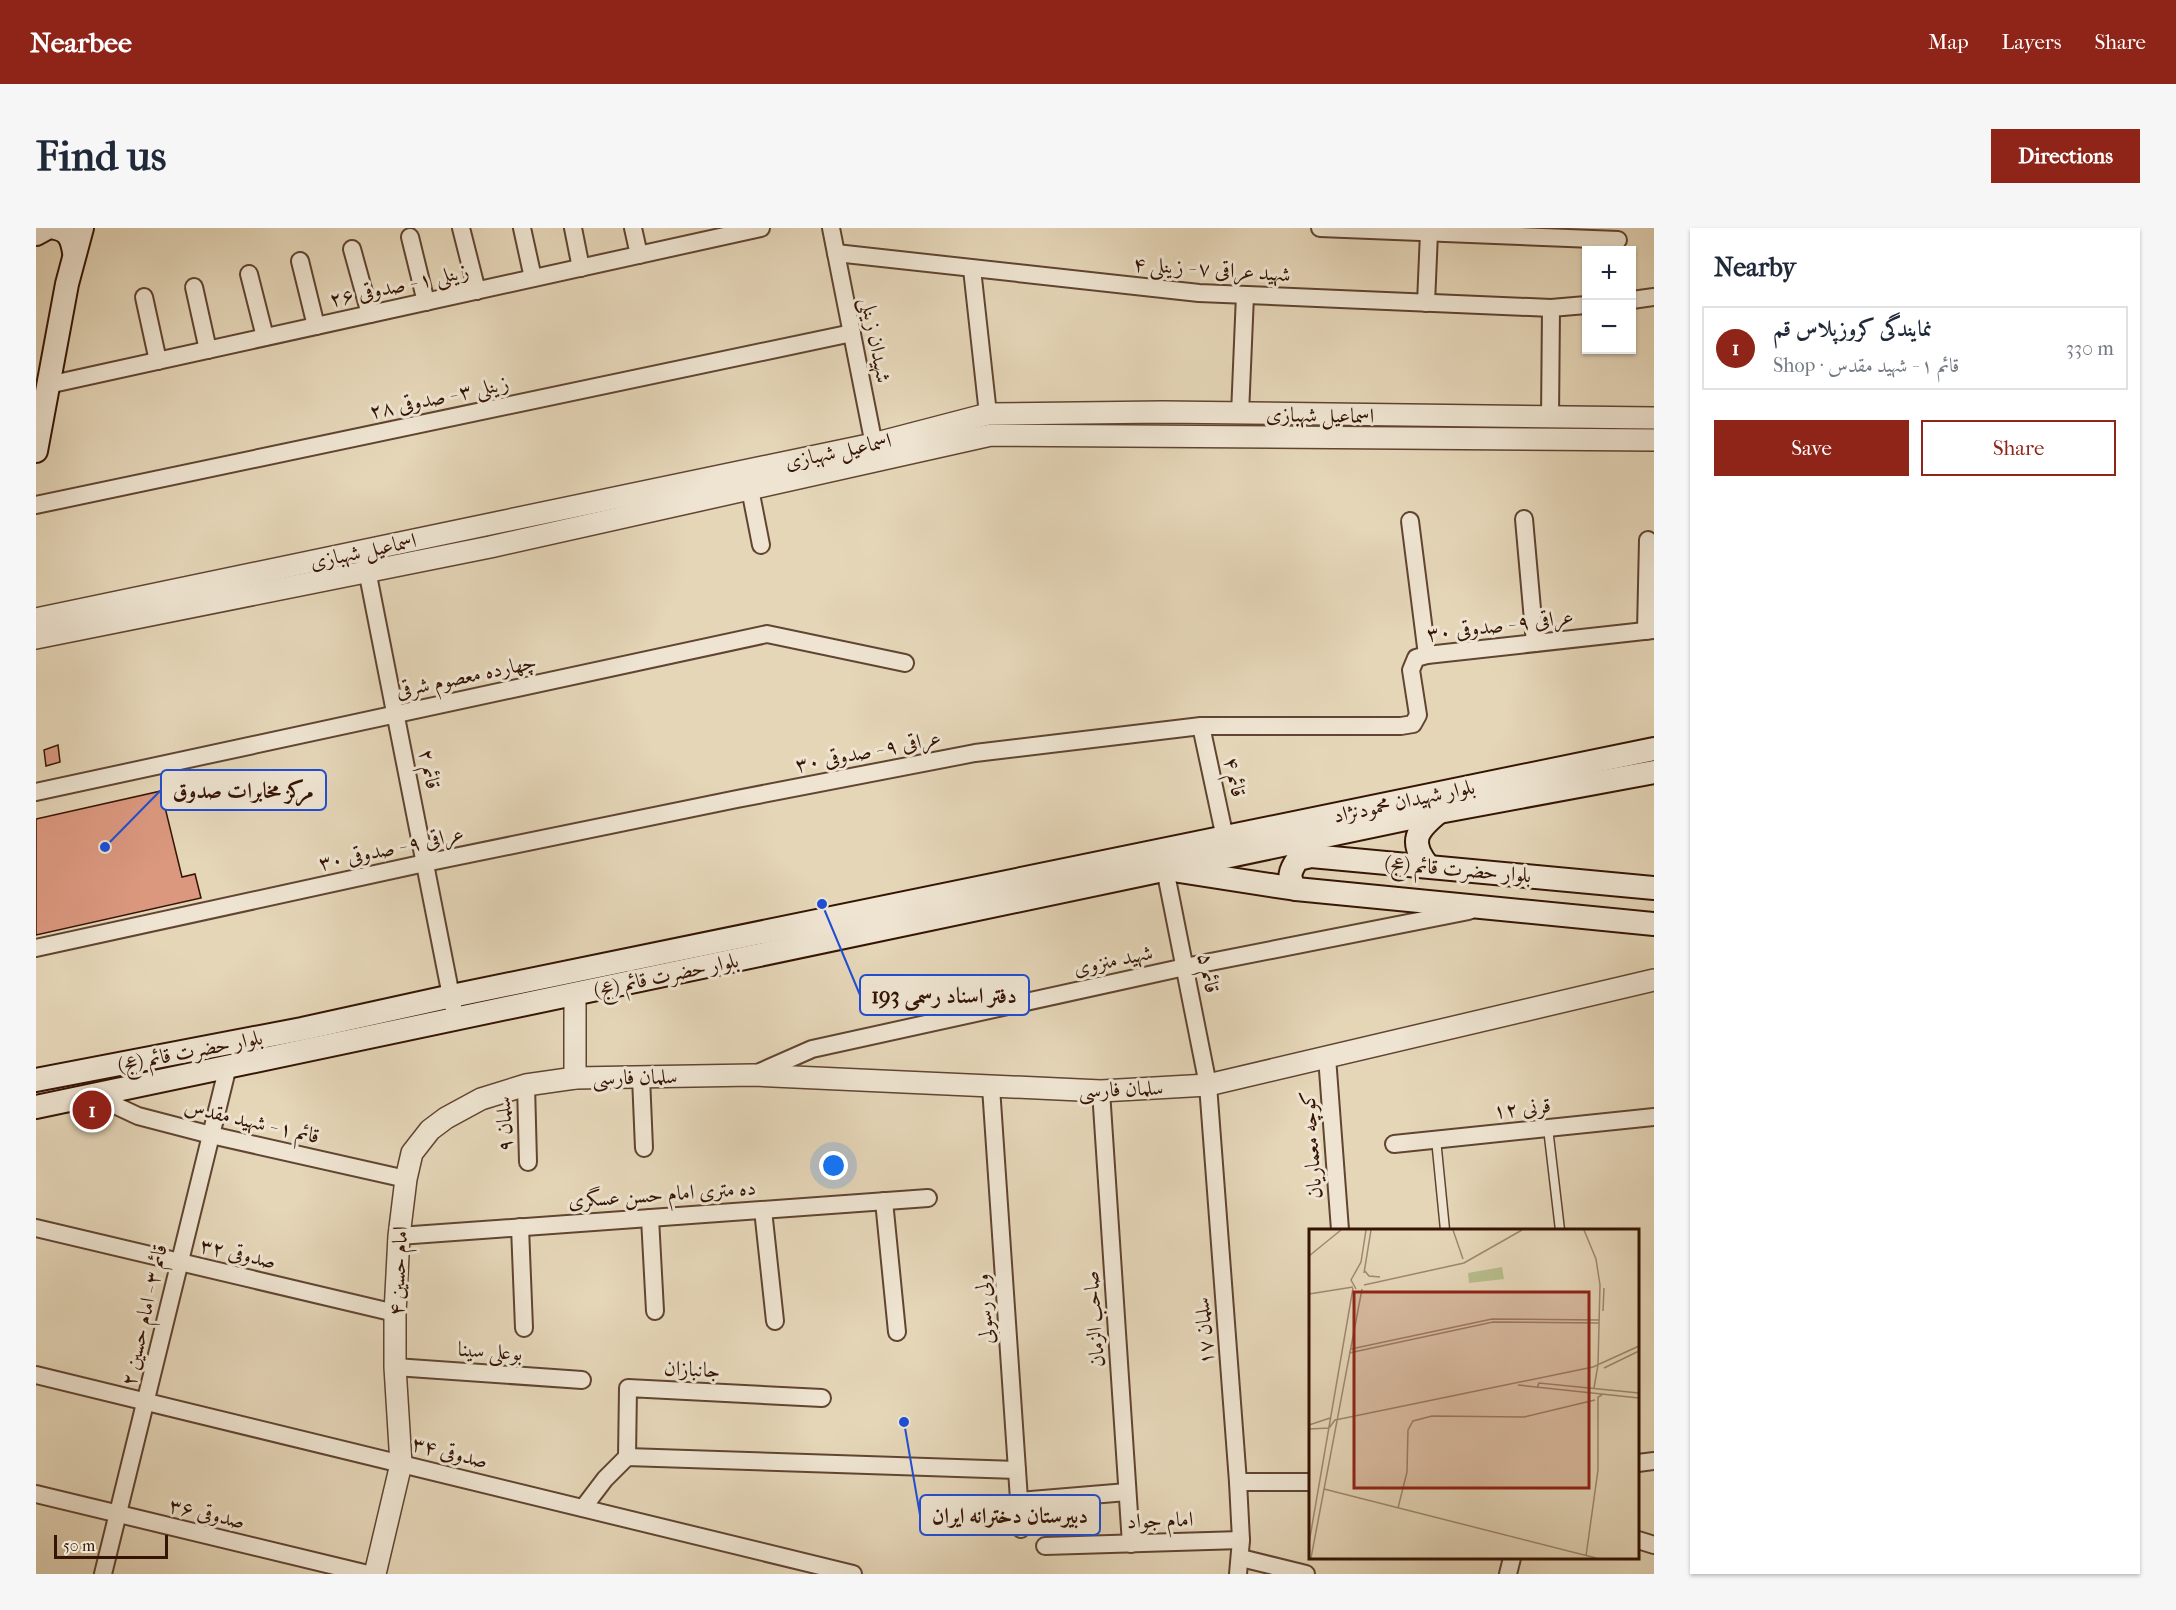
<!DOCTYPE html>
<meta charset="utf-8">
<style>
body{margin:0;font-family:"IM FELL French Canon",Amiri,serif;background:#f6f6f7;color:#1f2937}
.controls{position:absolute;right:18px;top:18px;display:grid;overflow:hidden;border-radius:0px;box-shadow:0 2px 4px #0004}
.controls button{width:54px;height:54px;display:grid;place-items:center;padding:0;border:0;border-bottom:2px solid #e0e1e3;background:#fff;color:#1f2937;font:30px sans-serif}
.scale{position:absolute;left:18px;bottom:15px;width:114px;box-sizing:border-box;padding-left:6px;border:3px solid #351404;border-top:0;font-size:16px;line-height:21px;white-space:nowrap;color:#351404;-webkit-text-stroke:4px #eee4d1;paint-order:stroke}
.you{position:absolute;left:798px;top:938px;width:21px;height:21px;margin:-15px;border:4px solid #fff;border-radius:50%;background:#1a73e8;box-shadow:0 0 0 9px #1a73e833}
.badge{display:grid;place-items:center;width:39px;height:39px;border-radius:50%;background:#8f2418;color:#fff;font-size:20px;font-weight:700}
.pin{position:absolute;translate:-50% -50%;border:3px solid #fff;box-shadow:0 2px 6px #0006}
.list{margin:0;padding:0;list-style:none}
h2{display:flex;justify-content:space-between;align-items:center;height:78px;margin:0;padding:0 24px;font-size:26px}
h2 small{font-size:20px;font-weight:400;color:#747a83}
.list li{display:grid;grid-template-columns:39px 1fr auto;gap:18px;align-items:center;box-sizing:border-box;height:84px;margin:0 12px 12px;padding:0 12px;border:2px solid #e0e1e3;border-radius:0px}
.list b{display:block;font-size:22px;white-space:nowrap}
.list p{margin:0;font-size:20px;white-space:nowrap;color:#747a83}
.list em{font-size:20px;font-style:normal;color:#747a83}
.actions{display:flex;gap:12px;padding:18px 24px}
.actions a{flex:1;padding:14px 0;border:2px solid #8f2418;border-radius:0px;text-align:center;font-size:21px;color:#8f2418}
.actions .main{background:#8f2418;color:#fff}
.map{position:relative;flex:none;width:1618px;height:1346px;overflow:hidden;border-radius:0px}
header{display:flex;align-items:center;gap:36px;box-sizing:border-box;height:84px;padding:0 30px;background:#8f2418;color:#fff}
header strong{font-size:28px}
nav{display:flex;gap:33px;margin-inline-start:auto;font-size:21px}
.intro{display:flex;align-items:center;justify-content:space-between;box-sizing:border-box;height:144px;padding:0 36px}
h1{margin:0;font-size:42px}
.button{padding:15px 27px;border-radius:0px;background:#8f2418;color:#fff;font-size:21px;font-weight:700}
main{display:flex;gap:36px;padding:0 36px}
aside{flex:1;background:#fff;border-radius:0px;box-shadow:0 2px 4px #0004}
.map>svg:first-child{display:block}
.building{fill:#db987f;stroke:#351404;stroke-width:1.5}
.lines{fill:none;stroke-linecap:round;stroke-linejoin:round}
.service-casing{stroke:#614431;stroke-width:11}
.minor-casing{stroke:#614431;stroke-width:20}
.tertiary-casing{stroke:#614431;stroke-width:24}
.secondary-casing{stroke:#351404;stroke-width:26}
.service{stroke:#eee4d1;stroke-width:8}
.minor{stroke:#eee4d1;stroke-width:16}
.tertiary{stroke:#eee4d1;stroke-width:21}
.secondary{stroke:#eee4d1;stroke-width:22}
.labels{text-anchor:middle;stroke-width:6;stroke-linejoin:round;paint-order:stroke}
.street-label{font-size:21px;fill:#351404;stroke:#eee4d1}
.inset-road{fill:none;stroke:#9f8870;stroke-width:1.5}
.view{fill:#8f2418;fill-opacity:0.15;stroke:#8f2418;stroke-width:3}
.inset-edge{fill:none;stroke:#351404;stroke-width:3}
.leader{fill:none;stroke:#1d4ed8;stroke-width:2}
.callout-dot{fill:#1d4ed8;stroke:#eee4d1;stroke-width:2}
.callout{fill:#eee4d1;stroke:#1d4ed8;stroke-width:2}
.callout-label{font-size:22px;text-anchor:middle;font-weight:bold;fill:#351404}
</style>
<header>
<strong>Nearbee</strong>
<nav><a>Map</a><a>Layers</a><a>Share</a></nav>
</header>
<div class="intro"><h1>Find us</h1><a class="button">Directions</a></div>
<main>
<div class="map">
<svg width="1618" height="1346" viewBox="0 0 1618 1346">
<rect width="100%" height="100%" fill="#e5d6b8"/>
<filter id="stains"><feTurbulence type="fractalNoise" baseFrequency=".00333" numOctaves="4"/><feColorMatrix values="0 0 0 0 .2 0 0 0 0 .09 0 0 0 0 .02 0 0 0 .5 -.17"/></filter>
<radialGradient id="worn" r=".72"><stop offset=".6" stop-color="#630" stop-opacity="0"/><stop offset="1" stop-color="#630" stop-opacity=".3"/></radialGradient>
<g class="building">
<path d="M22,517L24,534L10,538L8,522Z"/>
<path d="M125,563L146,649L159,646L165,670L0,707V591Z"/>
</g>
<g class="lines">
<g class="service-casing">
<g id="service">
<path d="M1512,900L1524,1002"/>
<path d="M1400,911L1409,1002"/>
</g>
</g>
<g class="minor-casing">
<g id="minor">
<path d="M425,0L441,63"/>
<path d="M486,0L497,50"/>
<path d="M537,0L545,40"/>
<path d="M597,0L603,27"/>
<path d="M795,0L840,227"/>
<path d="M1284,0L1582,12"/>
<path d="M374,9L390,74"/>
<path d="M316,21L334,86"/>
<path d="M800,25L1163,65L1515,80L1550,77"/>
<path d="M264,33L280,98"/>
<path d="M936,41L952,186"/>
<path d="M213,46L229,109"/>
<path d="M158,59L172,122"/>
<path d="M108,69L122,133"/>
<path d="M1596,72L1618,69"/>
<path d="M1390,75L1393,5"/>
<path d="M12,157L725,0"/>
<path d="M1204,186L1209,67"/>
<path d="M1514,190L1515,80"/>
<path d="M714,261L725,317"/>
<path d="M0,277L816,105"/>
<path d="M1488,291L1499,415"/>
<path d="M1374,293L1391,427"/>
<path d="M329,332L417,778"/>
<path d="M1610,403L1612,312"/>
<path d="M1165,498L1189,610"/>
<path d="M0,564L731,406L869,435"/>
<path d="M1129,641L1172,857L1202,1254L1205,1312L1202,1346"/>
<path d="M0,720L389,635L701,571L939,525L1165,498H1365L1377,496L1382,487L1375,442L1380,430L1391,427L1618,402"/>
<path d="M1291,829L1304,1002"/>
<path d="M717,847L776,821L1149,739L1433,683"/>
<path d="M605,849L608,920"/>
<path d="M490,857L492,934"/>
<path d="M955,859L985,1301"/>
<path d="M1065,863L1095,1316"/>
<path d="M57,867L102,888L175,907L370,951"/>
<path d="M1358,916L1618,889"/>
<path d="M848,973L861,1104"/>
<path d="M727,982L739,1093"/>
<path d="M614,990L619,1083"/>
<path d="M484,999L488,1100"/>
<path d="M0,1000L359,1085"/>
<path d="M363,1008L892,970"/>
<path d="M359,1139L546,1152"/>
<path d="M0,1147L817,1346"/>
<path d="M591,1229L592,1160L786,1170"/>
<path d="M1602,1235L1618,1233"/>
<path d="M1202,1254H1274"/>
<path d="M0,1266L332,1346"/>
<path d="M983,1273L1091,1264"/>
<path d="M547,1280L569,1251L591,1229L981,1242"/>
<path d="M1602,1312L1618,1317"/>
<path d="M1009,1318L1205,1312"/>
<path d="M1205,1330L1270,1346"/>
<path d="M67,1346L192,838"/>
<path d="M1472,1346L1476,1330"/>
</g>
</g>
<g class="tertiary-casing">
<g id="tertiary">
<path d="M0,391L837,216L952,186L1126,184L1618,190"/>
<path d="M0,410L454,319L955,207L1618,212"/>
<path d="M539,766V850"/>
<path d="M339,1346L365,1236L359,1139V1085L363,1008L370,951L376,925L394,902L410,890L445,871L490,857L539,850L717,847L1065,863L1172,857L1618,752"/>
</g>
</g>
<g class="secondary-casing">
<g id="secondary">
<path d="M19,0C33,2 36,12 38,24"/>
<path d="M0,6L11,0"/>
<path d="M0,223L31,56L46,0"/>
<path d="M1392,638C1372,613 1381,602 1403,584"/>
<path d="M1143,643L1260,661L1618,696"/>
<path d="M1260,661C1251,650 1254,642 1262,631L1275,628L1618,660"/>
<path d="M0,852L266,801L416,768L1618,521"/>
<path d="M0,879L1403,584L1618,544"/>
</g>
</g>
<use href="#service" class="service"/>
<use href="#minor" class="minor"/>
<use href="#tertiary" class="tertiary"/>
<use href="#secondary" class="secondary"/>
</g>
<g class="labels">
<g class="street-label">
<text transform="translate(1176 41) rotate(4)" y="7">شهید عراقی ۷ - زینلی ۴</text>
<text transform="translate(363 57) rotate(-12)" y="7">زینلی ۱ - صدوقی ۲۶</text>
<text transform="translate(840 112) rotate(79)" y="7">شهیدان زینلی</text>
<text transform="translate(403 169) rotate(-12)" y="7">زینلی ۳ - صدوقی ۲۸</text>
<text transform="translate(1284 187) rotate(1)" y="7">اسماعیل شهبازی</text>
<text transform="translate(802 223) rotate(-12)" y="7">اسماعیل شهبازی</text>
<text transform="translate(327 323) rotate(-12)" y="7">اسماعیل شهبازی</text>
<text transform="translate(1464 397) rotate(-7)" y="7">عراقی ۹ - صدوقی ۳۰</text>
<text transform="translate(430 448) rotate(-12)" y="7">چهارده معصوم شرقی</text>
<text transform="translate(832 523) rotate(-11)" y="7">عراقی ۹ - صدوقی ۳۰</text>
<text transform="translate(394 541) rotate(79)" y="7">قائم ۲</text>
<text transform="translate(1199 549) rotate(78)" y="7">قائم ۴</text>
<text transform="translate(1368 573) rotate(-12)" y="7">بلوار شهیدان محمودنژاد</text>
<text transform="translate(355 620) rotate(-12)" y="7">عراقی ۹ - صدوقی ۳۰</text>
<text transform="translate(1422 641) rotate(5)" y="7">بلوار حضرت قائم (عج)</text>
<text transform="translate(1077 732) rotate(-12)" y="7">شهید منزوی</text>
<text transform="translate(1173 745) rotate(79)" y="7">قائم ۵</text>
<text transform="translate(630 747) rotate(-12)" y="7">بلوار حضرت قائم (عج)</text>
<text transform="translate(154 823) rotate(-11)" y="7">بلوار حضرت قائم (عج)</text>
<text transform="translate(599 849) rotate(-1)" y="7">سلمان فارسی</text>
<text transform="translate(1085 861) rotate(-2)" y="7">سلمان فارسی</text>
<text transform="translate(1486 880) rotate(-6)" y="7">قرنی ۱۲</text>
<text transform="translate(216 893) rotate(13)" y="7">قائم ۱ - شهید مقدس</text>
<text transform="translate(468 896) rotate(-92)" y="7">سلمان ۹</text>
<text transform="translate(1275 917) rotate(-94)" y="7">کوچه معماریان</text>
<text transform="translate(626 966) rotate(-4)" y="7">ده متری امام حسن عسگری</text>
<text transform="translate(202 1025) rotate(13)" y="7">صدوقی ۳۲</text>
<text transform="translate(362 1043) rotate(-87)" y="7">امام حسین ۴</text>
<text transform="translate(948 1081) rotate(-94)" y="7">ولی رسولی</text>
<text transform="translate(108 1087) rotate(-77)" y="7">قائم ۳ - امام حسین ۲</text>
<text transform="translate(1058 1091) rotate(-94)" y="7">صاحب الزمان</text>
<text transform="translate(1168 1103) rotate(-94)" y="7">سلمان ۱۷</text>
<text transform="translate(454 1123) rotate(4)" y="7">بوعلی سینا</text>
<text transform="translate(656 1141) rotate(3)" y="7">جانبازان</text>
<text transform="translate(414 1224) rotate(14)" y="7">صدوقی ۳۴</text>
<text transform="translate(171 1285) rotate(13)" y="7">صدوقی ۳۶</text>
<text transform="translate(1124 1292) rotate(-2)" y="7">امام جواد</text>
</g>
</g>
<g transform="translate(1273 1001)">
<rect width="330" height="330" fill="#e5d6b8"/>
<path d="M193,38L195,50L160,54L159,44Z" fill="#b8bd8c"/>
<path class="inset-road" d="M144,1L154,30M275,1L287,30L291,56L289,136L285,159M0,27L32,1M55,41L60,47L71,48M55,44L62,1M55,56L155,34L213,1M47,60L42,51L52,33L57,1M0,65L44,58M294,82L295,59M42,120L183,90L290,91M40,124L184,93L290,94M295,139L330,122M209,156L330,169M228,159L230,154L330,164M0,196L21,189M20,199L26,191L36,189L284,138L330,117M0,200L20,199M15,260L287,329M89,279L98,243L99,201L104,192L123,187L215,188L286,171M0,314L44,59M277,327L289,241V168L293,166M2,329L53,60"/>
<path class="view" d="M45,63H280V259H45Z"/>
<rect width="330" height="330" class="inset-edge"/>
</g>
<path class="leader" d="M69 619L125 562M786 676L824 767M868 1194L884 1287"/>
<g class="callout-dot">
<circle cx="69" cy="619" r="6"/>
<circle cx="786" cy="676" r="6"/>
<circle cx="868" cy="1194" r="6"/>
</g>
<g class="callout">
<rect x="125" y="542" width="165" height="40" rx="6"/>
<rect x="824" y="747" width="169" height="40" rx="6"/>
<rect x="884" y="1267" width="180" height="40" rx="6"/>
</g>
<g class="callout-label">
<text x="207" y="570">مرکز مخابرات صدوق</text>
<text x="908" y="775">دفتر اسناد رسمی 193</text>
<text x="974" y="1295">دبیرستان دخترانه ایران</text>
</g>
<rect width="100%" height="100%" filter="url(#stains)"/>
<rect width="100%" height="100%" fill="url(#worn)"/>
</svg>
<div class="controls">
<button>+</button>
<button>−</button>
</div>
<div class="scale">50 m</div>
<div class="you"></div>
<div class="pin badge" style="left:56px;top:882px">1</div>
</div>
<aside>
<h2>Nearby<small></small></h2>
<ul class="list">
<li><span class="badge">1</span><div><b>نمایندگی کروزپلاس قم</b><p>Shop · قائم ۱ - شهید مقدس</p></div><em>330 m</em></li>
</ul>
<div class="actions"><a class="main">Save</a><a>Share</a></div>
</aside>
</main>
